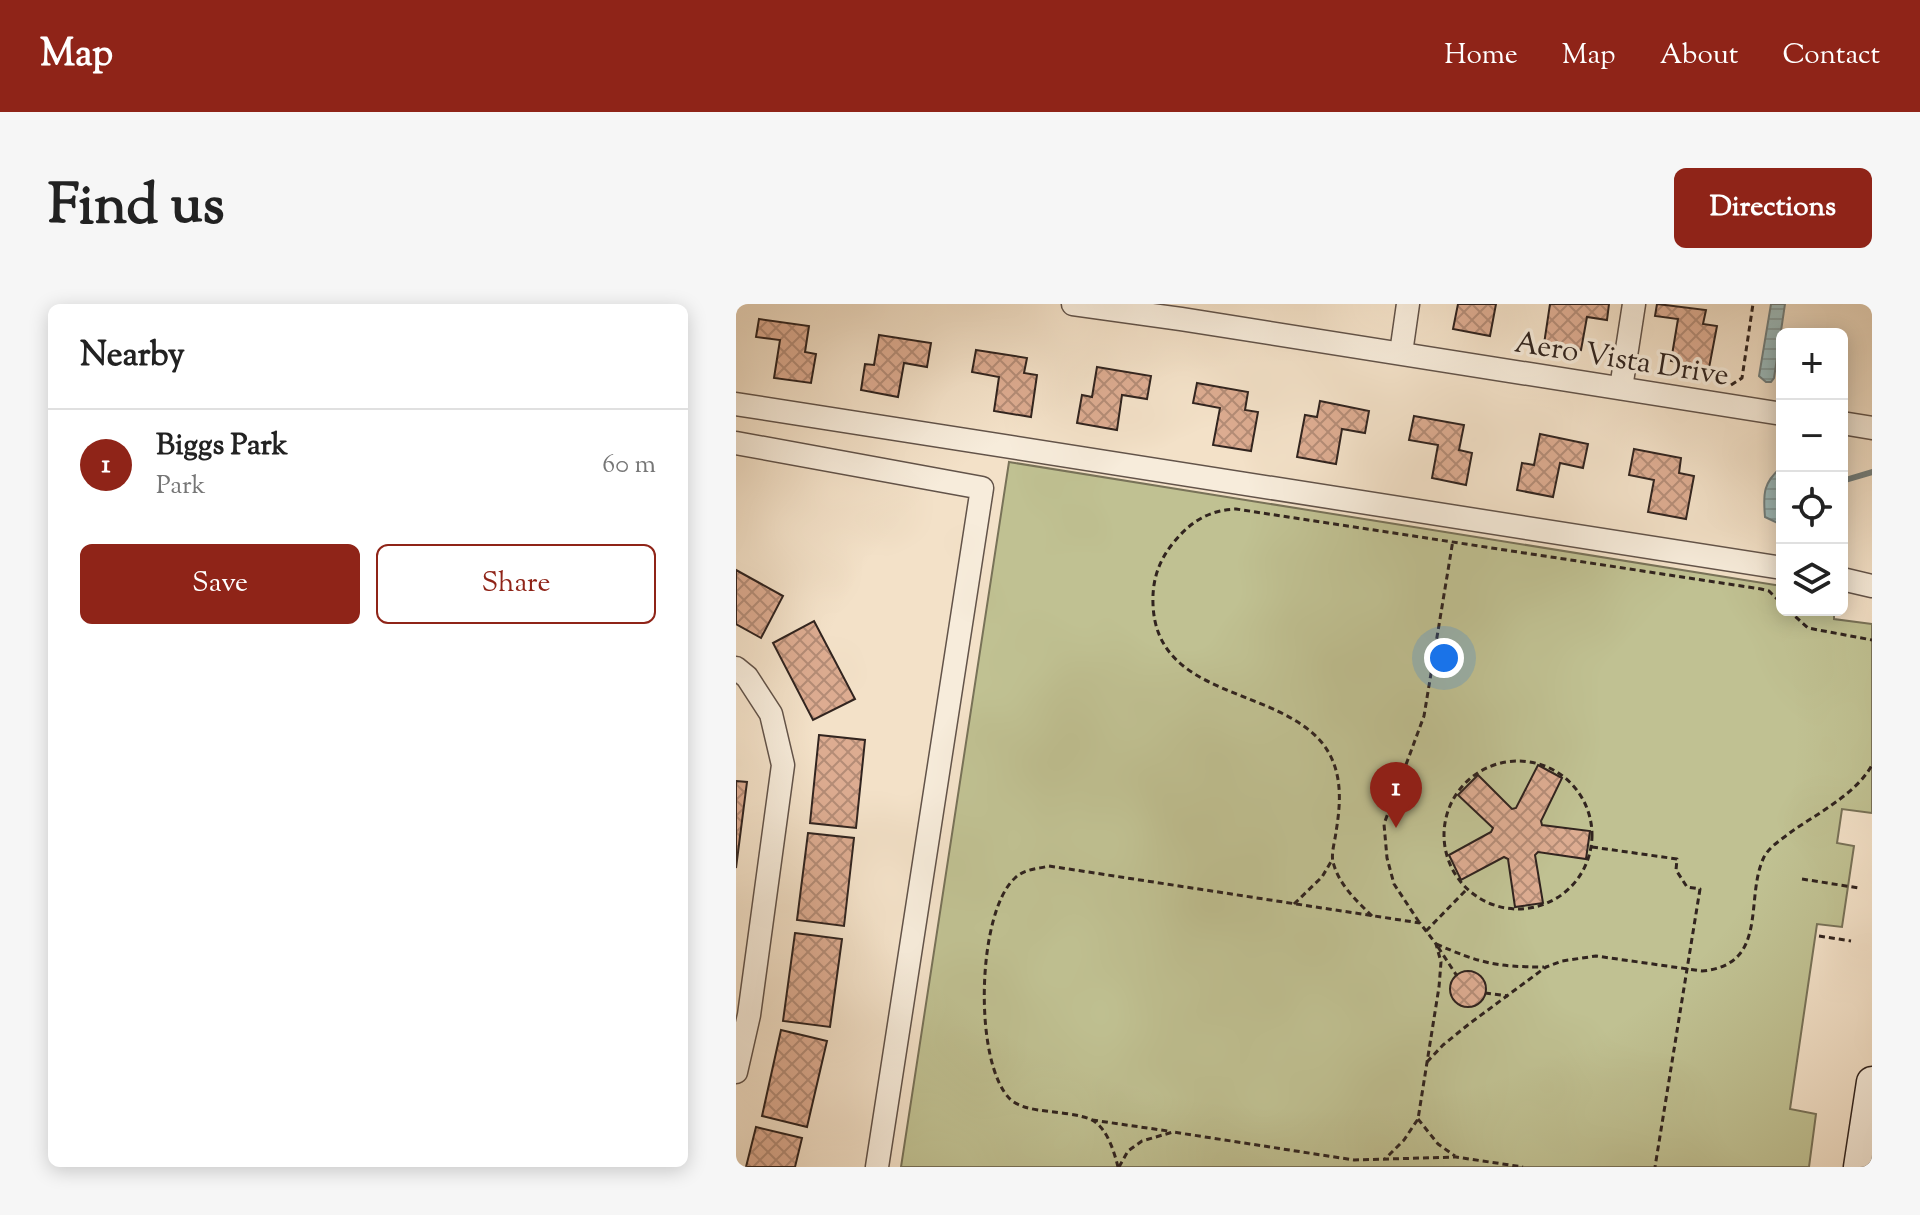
<!DOCTYPE html>
<meta charset="utf-8">
<style>
body{margin:0;font-family:"Sorts Mill Goudy",serif;background:#f6f6f6;color:#222}
.controls{position:absolute;right:24px;top:24px;display:grid;overflow:hidden;border-radius:12px;box-shadow:0 4px 20px #0003}
.controls button{width:72px;height:72px;display:grid;place-items:center;padding:0;border:0;border-bottom:2px solid #e0e0e0;background:#fff;color:#222;font:40px sans-serif}
.you{position:absolute;left:708px;top:354px;width:28px;height:28px;margin:-20px;border:6px solid #fff;border-radius:50%;background:#1a73e8;box-shadow:0 0 0 12px #1a73e833}
.badge{display:grid;place-items:center;width:52px;height:52px;border-radius:50%;background:#8f2418;color:#fff;font-size:26px;font-weight:700}
.pin{position:absolute;translate:-50% -66px;filter:drop-shadow(0 2px 4px #0008)}
.pin::after{content:'';position:absolute;top:42px;width:28px;height:24px;background:inherit;clip-path:polygon(0 0,100% 0,50% 100%)}
.list{margin:0;padding:0;list-style:none}
h2{display:flex;justify-content:space-between;align-items:center;height:104px;margin:0;padding:0 32px;font-size:34px}
h2 small{font-size:26px;font-weight:400;color:#767676}
.list li{display:grid;grid-template-columns:52px 1fr auto;gap:24px;align-items:center;box-sizing:border-box;height:112px;padding:0 32px;border-top:2px solid #e0e0e0}
.list b{display:block;font-size:30px;white-space:nowrap}
.list p{margin:0;font-size:26px;white-space:nowrap;color:#767676}
.list em{font-size:26px;font-style:normal;color:#767676}
.actions{display:flex;gap:16px;padding:24px 32px}
.actions a{flex:1;padding:18px 0;border:2px solid #8f2418;border-radius:12px;text-align:center;font-size:28px;color:#8f2418}
.actions .main{background:#8f2418;color:#fff}
.icon{flex:none;width:44px;height:44px;fill:none;stroke:currentColor;stroke-width:2;stroke-linecap:round;stroke-linejoin:round}
.map{position:relative;flex:none;width:1136px;height:863px;overflow:hidden;border-radius:12px}
header{display:flex;align-items:center;gap:48px;box-sizing:border-box;height:112px;padding:0 40px;background:#8f2418;color:#fff}
header strong{font-size:38px}
nav{display:flex;gap:44px;margin-inline-start:auto;font-size:28px}
.intro{display:flex;align-items:center;justify-content:space-between;box-sizing:border-box;height:192px;padding:0 48px}
h1{margin:0;font-size:56px}
.button{padding:20px 36px;border-radius:12px;background:#8f2418;color:#fff;font-size:28px;font-weight:700}
main{display:flex;gap:48px;padding:0 48px}
aside{flex:1;background:#fff;border-radius:12px;box-shadow:0 4px 20px #0003}
.map>svg:first-child{display:block}
.park{fill:#c0c192;stroke:#787258;stroke-width:2}
.water{fill:url(#water-rules);stroke:#727f7e;stroke-width:2}
.lines{fill:none;stroke-linecap:round;stroke-linejoin:round}
.stream{stroke:#727f7e;stroke-width:6}
.building{fill:url(#building-cross-hatch);stroke:#31241f;stroke-width:2}
.street-casing{stroke:#625349;stroke-width:25}
.secondary-casing{stroke:#31241f;stroke-width:33}
.path{stroke:#31241f;stroke-width:3;stroke-dasharray:6 4;stroke-linecap:butt}
.street{stroke:#f7ecdb;stroke-width:22}
.secondary{stroke:#f7ecdb;stroke-width:30}
.labels{text-anchor:middle;stroke-width:7;stroke-linejoin:round;paint-order:stroke}
.street-label{font-size:30px;fill:#31241f;stroke:#f7ecdb}
</style>
<header>
<strong>Map</strong>
<nav><a>Home</a><a>Map</a><a>About</a><a>Contact</a></nav>
</header>
<div class="intro"><h1>Find us</h1><a class="button">Directions</a></div>
<main>
<aside>
<h2>Nearby<small></small></h2>
<ul class="list">
<li><span class="badge">1</span><div><b>Biggs Park</b><p>Park</p></div><em>60 m</em></li>
</ul>
<div class="actions"><a class="main">Save</a><a>Share</a></div>
</aside>
<div class="map">
<svg width="1136" height="863" viewBox="0 0 1136 863">
<defs>
<pattern id="water-rules" width="6" height="5" patternUnits="userSpaceOnUse" patternTransform="scale(2)"><rect width="6" height="5" fill="#9dbcbd"/><path d="M0 2.5h6" fill="none" stroke="#88a1a2"/></pattern>
<pattern id="building-cross-hatch" width="8" height="8" patternUnits="userSpaceOnUse" patternTransform="scale(2)"><rect width="8" height="8" fill="#ddac91"/><path d="M0 0l8 8M0 8l8-8" fill="none" stroke="#b48c76"/></pattern>
</defs>
<rect width="100%" height="100%" fill="#f3e1c8"/>
<filter id="stains"><feTurbulence type="fractalNoise" baseFrequency=".0025" numOctaves="4"/><feColorMatrix values="0 0 0 0 .2 0 0 0 0 .09 0 0 0 0 .02 0 0 0 .5 -.17"/></filter>
<radialGradient id="worn" r=".72"><stop offset=".6" stop-color="#630" stop-opacity="0"/><stop offset="1" stop-color="#630" stop-opacity=".3"/></radialGradient>
<path class="park" d="M273,158L1046,282V306H1098V315L1136,320V509L1106,505L1101,539L1118,542L1106,623L1081,620L1054,805L1080,810L1073,863H165Z"/>
<g class="water">
<path d="M1035,0H1049L1038,74L1035,78H1030L1023,72Z"/>
<path d="M1046,163V221L1029,213C1027,190 1027,178 1046,163Z"/>
</g>
<g class="lines">
<path class="stream" d="M1106,177L1136,168"/>
</g>
<g class="building">
<path d="M722,0H760L754,32L717,25Z"/>
<path d="M814,0H873L871,16L851,13L845,46L808,40Z"/>
<path d="M921,0L970,6L967,20L981,22L973,64L935,57L942,15L919,12Z"/>
<path d="M23,15L73,22L69,48L80,50L75,79L38,74L44,36L20,33Z"/>
<path d="M143,31L195,39L191,63L168,59L162,93L125,86L129,60L138,61Z"/>
<path d="M240,46L291,54L288,69L301,71L295,113L258,107L263,73L236,68Z"/>
<path d="M361,63L415,72L411,95L386,91L381,126L341,119L346,91L356,93Z"/>
<path d="M461,79L512,88L509,106L522,108L515,147L477,141L484,104L457,99Z"/>
<path d="M584,97L633,107L629,129L606,125L600,160L561,153L569,111L581,113Z"/>
<path d="M678,112L728,121L723,146L736,149L730,181L696,174L702,141L673,136Z"/>
<path d="M804,130L852,140L847,164L824,159L817,193L781,186L786,159L798,161Z"/>
<path d="M898,145L945,154L943,169L958,172L950,215L912,208L918,176L893,171Z"/>
<path d="M0,266L47,292L25,334L0,320Z"/>
<path d="M78,317L119,395L77,416L37,339Z"/>
<path d="M83,431L129,436L120,524L74,519Z"/>
<path d="M802,461L826,474L805,517L806,521L854,527L850,555L802,548L799,551L807,599L779,603L772,555L768,553L725,576L713,551L755,528L757,524L722,491L742,471L776,505L780,504Z"/>
<path d="M0,477L11,478L0,564Z"/>
<path d="M72,529L118,534L108,622L61,616Z"/>
<path d="M59,629L106,635L94,723L47,717Z"/>
<circle cx="732" cy="685" r="18"/>
<path d="M45,726L91,737L71,823L26,812Z"/>
<path d="M20,823L66,834L59,863H10Z"/>
</g>
<g class="lines">
<g class="street-casing">
<g id="street">
<path d="M337,0L445,15L1046,110"/>
<path d="M665,49L672,0"/>
<path d="M885,84L898,0"/>
<path d="M0,100L1046,264"/>
<path d="M1106,119L1136,124"/>
<path d="M0,139L246,184L141,863"/>
<path d="M1106,275L1136,282"/>
<path d="M0,364L11,373L35,410L47,461L13,711L0,768"/>
</g>
</g>
<g class="secondary-casing">
<path id="secondary" d="M1123,863L1136,778"/>
</g>
<g class="path">
<path d="M995,81L1006,74L1017,0"/>
<path d="M1052,306L1072,324L1136,336"/>
<circle cx="782" cy="531" r="74"/>
<path d="M856,543L941,555L940,566L951,583L964,585L919,863"/>
<path d="M1066,575L1123,584"/>
<path d="M558,600L586,573L596,556"/>
<path d="M636,612C620,596 603,581 597,558C595,549 599,537 600,528C605,498 607,466 587,440C541,382 420,395 417,300C416,276 423,256 438,238C455,217 474,206 500,205L1025,285L1033,287L1046,300"/>
<path d="M683,618L658,580L651,554L648,520L688,412L717,236"/>
<path d="M690,627L731,585"/>
<path d="M1083,632L1115,637"/>
<path d="M700,640C744,659 760,663 808,663"/>
<path d="M702,643L721,672"/>
<path d="M749,689L772,692"/>
<path d="M691,758L707,741L733,720L810,663L826,657L860,652L966,667C1034,661 1008,594 1028,553C1034,542 1045,536 1055,528C1082,509 1120,490 1136,461"/>
<path d="M682,815L702,840L719,852"/>
<path d="M356,816L432,827"/>
<path d="M382,863C378,847 371,824 356,816C345,810 315,808 302,806C291,804 282,802 274,795C237,758 241,608 279,574C288,565 301,565 313,562L684,619L700,640L705,658L703,683L682,815L668,836L649,855"/>
<path d="M383,863L392,847L406,837L437,828L618,856L720,853L787,863"/>
</g>
<use href="#street" class="street"/>
<use href="#secondary" class="secondary"/>
</g>
<g class="labels">
<g class="street-label">
<text transform="translate(886 54) rotate(9)" y="10">Aero Vista Drive</text>
</g>
</g>
<rect width="100%" height="100%" filter="url(#stains)"/>
<rect width="100%" height="100%" fill="url(#worn)"/>
</svg>
<div class="controls">
<button>+</button>
<button>−</button>
<button><svg class="icon" aria-label="locate" viewBox="0 0 24 24"><circle cx="12" cy="12" r="6"/><path d="M12 2v4M12 18v4M2 12h4M18 12h4"/></svg></button>
<button><svg class="icon" aria-label="layers" viewBox="0 0 24 24"><path d="M12 4l9 5-9 5-9-5zM3 14l9 5 9-5"/></svg></button>
</div>
<div class="you"></div>
<div class="pin badge" style="left:660px;top:524px">1</div>
</div>
</main>
